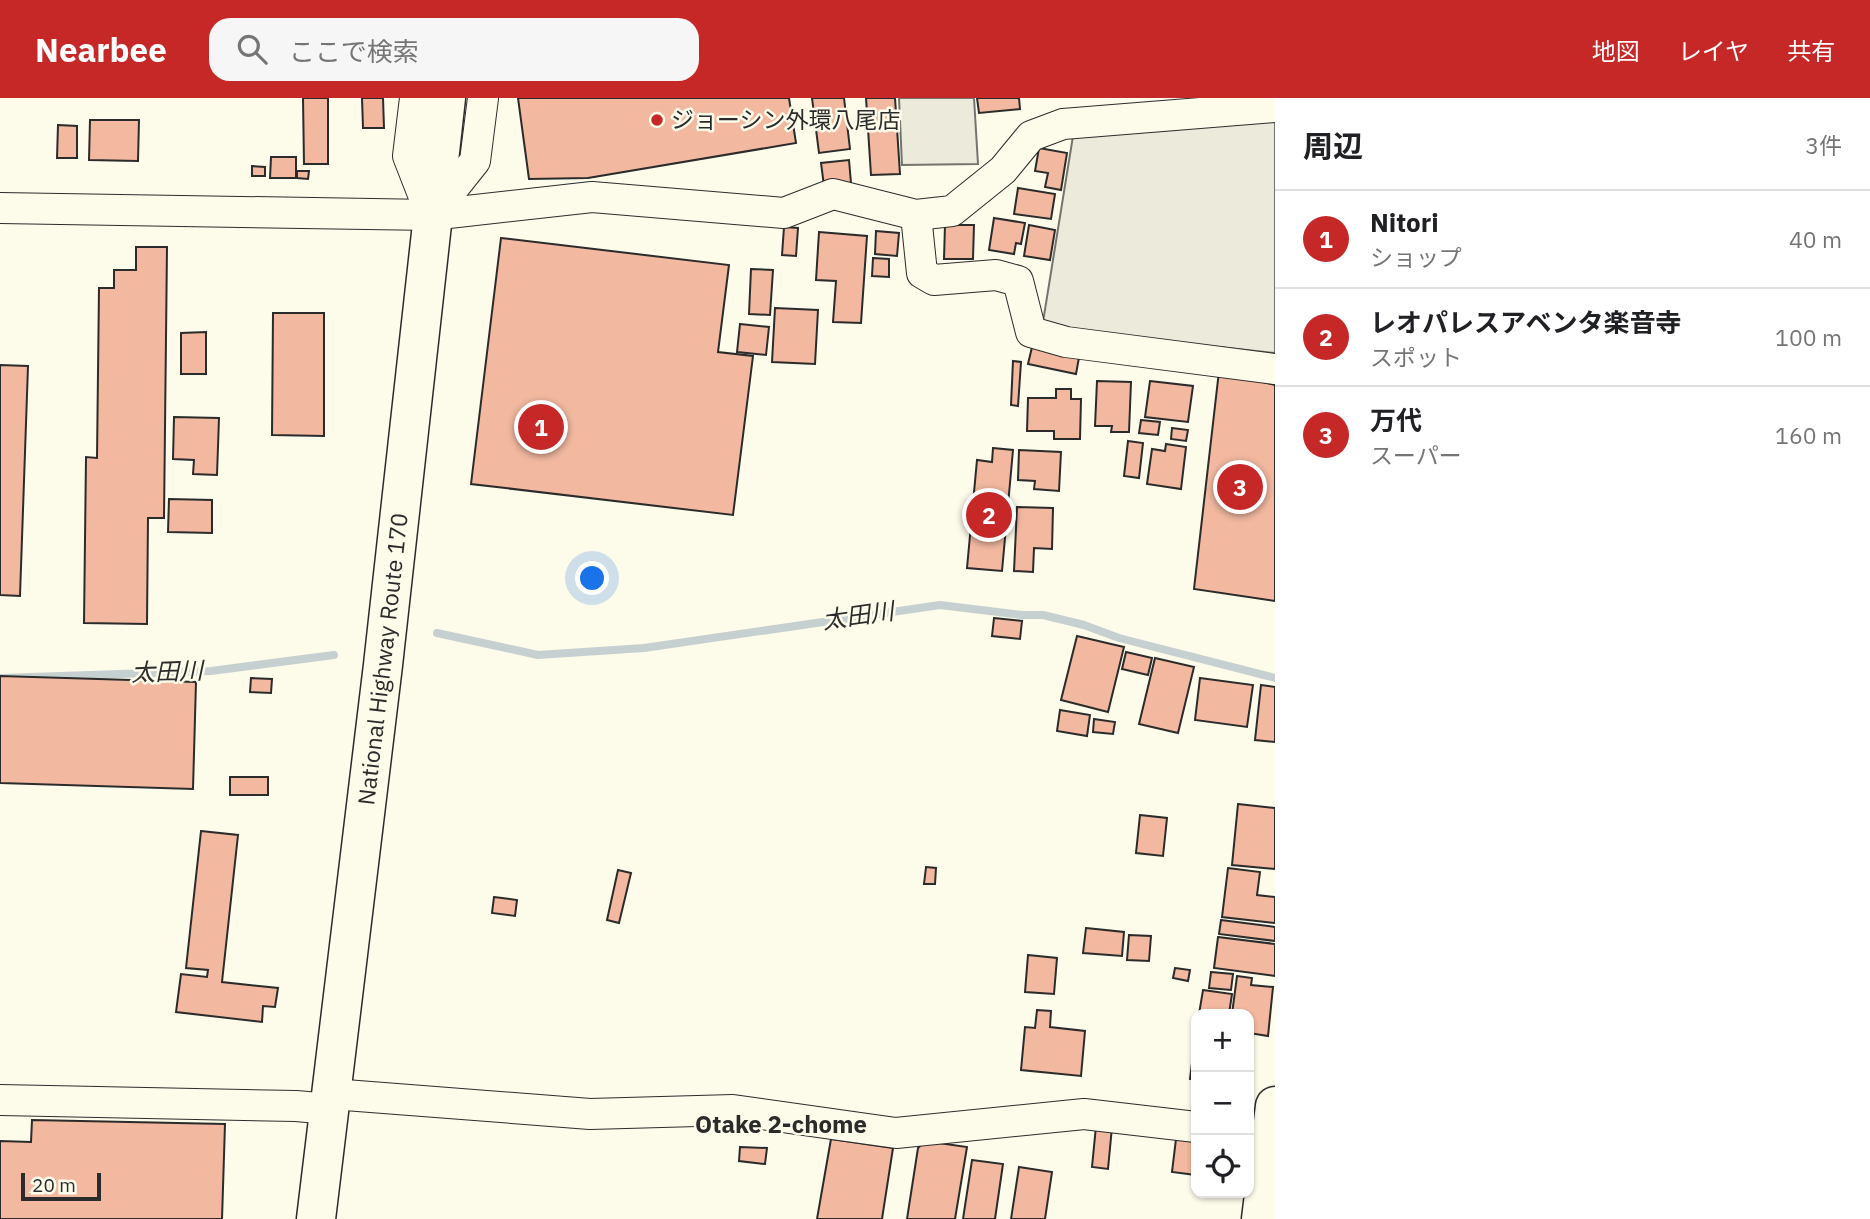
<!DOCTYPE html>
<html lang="ja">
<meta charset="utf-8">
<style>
body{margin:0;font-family:"IBM Plex Sans","Noto Sans JP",sans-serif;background:#f6f6f6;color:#202124}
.controls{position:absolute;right:21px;bottom:21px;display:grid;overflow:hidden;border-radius:14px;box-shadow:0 2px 5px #0004}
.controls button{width:63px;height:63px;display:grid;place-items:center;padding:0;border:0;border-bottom:2px solid #e0e0e0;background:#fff;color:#202124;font:35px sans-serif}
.scale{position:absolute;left:21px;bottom:18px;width:80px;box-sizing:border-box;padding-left:7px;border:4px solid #2b2b2b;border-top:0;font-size:19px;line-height:24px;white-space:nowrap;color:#2b2b2b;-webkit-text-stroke:5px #fdfbea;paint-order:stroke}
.you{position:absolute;left:593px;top:481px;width:24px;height:24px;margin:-18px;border:5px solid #fff;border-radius:50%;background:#1a73e8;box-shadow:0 0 0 10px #1a73e833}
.badge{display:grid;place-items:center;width:46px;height:46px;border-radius:50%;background:#c62828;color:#fff;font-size:23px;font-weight:700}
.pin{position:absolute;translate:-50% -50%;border:4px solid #fff;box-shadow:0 2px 7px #0006}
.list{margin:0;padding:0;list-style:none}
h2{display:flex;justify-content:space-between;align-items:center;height:91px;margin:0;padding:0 28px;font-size:30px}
h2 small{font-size:23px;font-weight:400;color:#757577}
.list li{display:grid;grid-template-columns:46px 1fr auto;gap:21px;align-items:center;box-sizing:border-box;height:98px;padding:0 28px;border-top:2px solid #e0e0e0}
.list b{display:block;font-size:26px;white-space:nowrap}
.list p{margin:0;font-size:23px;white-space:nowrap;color:#757577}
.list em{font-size:23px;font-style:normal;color:#757577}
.icon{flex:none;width:38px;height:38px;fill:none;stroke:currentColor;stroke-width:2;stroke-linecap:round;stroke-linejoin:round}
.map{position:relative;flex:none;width:1275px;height:1121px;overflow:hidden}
header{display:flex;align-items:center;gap:42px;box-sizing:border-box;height:98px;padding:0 35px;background:#c62828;color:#fff}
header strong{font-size:33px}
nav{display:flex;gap:38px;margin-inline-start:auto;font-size:24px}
.search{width:490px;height:63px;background:#f6f6f6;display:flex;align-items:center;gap:18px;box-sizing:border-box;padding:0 24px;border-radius:21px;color:#757577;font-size:26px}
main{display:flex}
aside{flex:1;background:#fff}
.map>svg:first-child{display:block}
.parking{fill:#eceadb;stroke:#74746e;stroke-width:2}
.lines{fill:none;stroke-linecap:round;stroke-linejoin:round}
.stream{stroke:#c7d0d0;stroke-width:8}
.building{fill:#f2b8a0;stroke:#2b2b2b;stroke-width:2}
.minor-casing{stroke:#2b2b2b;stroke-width:32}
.highway-casing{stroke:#2b2b2b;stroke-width:41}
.minor{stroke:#fdfbea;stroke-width:30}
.highway{stroke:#fdfbea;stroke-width:38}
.poi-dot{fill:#c62828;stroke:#fdfbea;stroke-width:2.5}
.labels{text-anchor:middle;stroke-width:5;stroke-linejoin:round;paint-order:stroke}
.poi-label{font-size:23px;fill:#2b2b2b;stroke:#fdfbea;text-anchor:start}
.street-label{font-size:23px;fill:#2b2b2b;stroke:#fdfbea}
.water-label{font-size:24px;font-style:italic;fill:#2b2b2b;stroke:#fdfbea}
.neighbourhood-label{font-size:24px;font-weight:bold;fill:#2b2b2b;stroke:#fdfbea}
</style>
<header>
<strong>Nearbee</strong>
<div class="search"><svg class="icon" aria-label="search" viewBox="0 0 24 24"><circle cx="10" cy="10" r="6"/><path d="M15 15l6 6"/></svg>ここで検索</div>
<nav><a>地図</a><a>レイヤ</a><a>共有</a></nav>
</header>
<main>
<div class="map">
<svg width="1275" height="1121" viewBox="0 0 1275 1121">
<rect width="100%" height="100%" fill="#fdfbea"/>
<g class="parking">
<path d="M899,0H974L978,66L902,67Z"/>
<path d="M1275,20V255L1042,230L1073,38Z"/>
</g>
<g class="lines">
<g class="stream">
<path d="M437,535L538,557L644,550L940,507L1022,517H1043L1084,527L1119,540L1275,580"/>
<path d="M0,580L211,573L334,557"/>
</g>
</g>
<g class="building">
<path d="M303,0H328V66H304Z"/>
<path d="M362,0H383L384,30H363Z"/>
<path d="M518,0H789L796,45L588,80L529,81Z"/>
<path d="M812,0H844L850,51L819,55Z"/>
<path d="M866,0H895L900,76L871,77Z"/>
<path d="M977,0H1019L1020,11L979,15Z"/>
<path d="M90,22H139L138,63L89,62Z"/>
<path d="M58,27L77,28V60H57Z"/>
<path d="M1039,50L1067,55L1061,92L1045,89L1048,75L1035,73Z"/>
<path d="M271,59H296V80H270Z"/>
<path d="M849,62L851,85L824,88L821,65Z"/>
<path d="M252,68L265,69V78H252Z"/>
<path d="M297,73H309L308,81L297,80Z"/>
<path d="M1018,90L1055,96L1051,121L1014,116Z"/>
<path d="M994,120L1025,125L1021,146L1016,145L1014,156L989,152Z"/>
<path d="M945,127H974L973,161H944Z"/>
<path d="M1029,127L1055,132L1050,162L1024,158Z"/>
<path d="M784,129L798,130L796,158L782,157Z"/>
<path d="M876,133L899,135L897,158L875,156Z"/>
<path d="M819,134L867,138L861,225L833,224L836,183L816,182Z"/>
<path d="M501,140L729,167L718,254L753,258L733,417L471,386Z"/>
<path d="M136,149H167L164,420H148L147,526L84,525L86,359L97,360L99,190H114V172H136Z"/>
<path d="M873,160L889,161V179L872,178Z"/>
<path d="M751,171L773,172L770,217L749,216Z"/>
<path d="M775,210L818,212L815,266L772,264Z"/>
<path d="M273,215H324V338L272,337Z"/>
<path d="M740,226L769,229L766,257L737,254Z"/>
<path d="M206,234V276H181V235Z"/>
<path d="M1033,245L1080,254L1076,276L1028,266Z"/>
<path d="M1013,263L1021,264L1018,308L1011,307Z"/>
<path d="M0,267L28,268L20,498L0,497Z"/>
<path d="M1219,273L1275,287V503L1194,491Z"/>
<path d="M1097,283L1131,284L1129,334H1111L1112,328H1095Z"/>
<path d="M1150,283L1193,288L1188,324L1145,319Z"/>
<path d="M1056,291H1071V301H1081L1080,341H1054V333H1027L1028,300H1056Z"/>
<path d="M174,319L219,320L217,377L193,376L194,362L173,361Z"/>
<path d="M1141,322L1160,324L1158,337L1139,335Z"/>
<path d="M1172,330L1188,332L1186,343L1171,341Z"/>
<path d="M1128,343L1143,345L1139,380L1124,378Z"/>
<path d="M1166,346L1186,349L1181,391L1147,386L1152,351L1165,353Z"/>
<path d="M993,350L1013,352L1002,473L967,470L977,362L992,364Z"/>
<path d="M1019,352L1061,354L1059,393L1034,391L1035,383L1018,382Z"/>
<path d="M169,401L212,402V435L168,434Z"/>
<path d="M1017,409L1053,410L1052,451L1034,450L1033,474L1014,473Z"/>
<path d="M994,520L1022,523L1020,541L992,538Z"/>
<path d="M1077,538L1124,549L1108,614L1061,602Z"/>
<path d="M1126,554L1152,560L1148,577L1122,571Z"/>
<path d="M1155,560L1194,569L1178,635L1139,626Z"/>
<path d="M0,578L196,584L193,691L0,685Z"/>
<path d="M251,580L272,581L271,595L250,594Z"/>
<path d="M1200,580L1253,587L1247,629L1195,622Z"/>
<path d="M1261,587L1275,589V644L1255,642Z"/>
<path d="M1060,612L1090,617L1087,638L1057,633Z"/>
<path d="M1094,621L1115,624L1113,636L1093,634Z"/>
<rect x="230" y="679" width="38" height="18"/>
<path d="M1238,706L1275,710V771L1232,767Z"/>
<path d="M1140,717L1167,720L1163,758L1136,755Z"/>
<path d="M201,733L238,737L222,884L278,890L275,909L263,908L262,924L176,914L181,876L207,879L208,872L186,870Z"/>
<path d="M926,769L936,770L935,786H924Z"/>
<path d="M1228,770L1260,774L1257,797L1275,799V825L1222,819Z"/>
<path d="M618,772L631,775L619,825L607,822Z"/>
<path d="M494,799L517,802L515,818L492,815Z"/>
<path d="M1221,822L1275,829V843L1219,836Z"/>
<path d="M1086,830L1124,834L1122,858L1083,855Z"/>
<path d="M1129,837L1151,838L1149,863L1127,862Z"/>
<path d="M1218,839L1275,846V878L1214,870Z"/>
<path d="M1028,857L1057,860L1054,896L1025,894Z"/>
<path d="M1175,870L1190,872L1188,883L1173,880Z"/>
<path d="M1211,874L1233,876L1231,892L1209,890Z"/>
<path d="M1237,878L1252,880L1251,887L1273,889L1268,938L1249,935V916H1232Z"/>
<path d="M1203,892L1232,896L1229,916H1199Z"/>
<path d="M1037,912L1051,913L1050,929L1085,933L1081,978L1021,972L1025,929L1035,930Z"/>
<path d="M1194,949H1196V982L1190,981Z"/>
<path d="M1249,956H1253L1250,988H1249Z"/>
<path d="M32,1022L225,1026L222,1121H0V1043L31,1044Z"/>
<path d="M1096,1028L1112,1029L1108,1071L1092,1069Z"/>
<path d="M831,1041L893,1050L882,1121H817Z"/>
<path d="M1176,1041L1196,1044V1077L1172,1074Z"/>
<path d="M925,1043L967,1049L955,1121H907L918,1050Z"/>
<path d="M740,1049L767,1050L765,1066L739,1063Z"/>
<path d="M972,1062L1003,1066L995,1121H963Z"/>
<path d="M1019,1069L1052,1074L1045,1121H1011Z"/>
</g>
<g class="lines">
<g class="minor-casing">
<g id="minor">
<path d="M415,0L408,58L431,117"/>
<path d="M0,110L431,117L592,99L784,115L833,96L916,117L952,113L1003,72L1031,38L1063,26L1275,9"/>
<path d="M432,117L475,63L483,0"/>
<path d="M916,117L922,175L934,182L996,177L1018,183L1031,234L1066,244L1275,271"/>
<path d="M332,996L590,1016L733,1012L896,1035L1084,1016L1196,1029"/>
<path d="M0,1002L296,1008L330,1011"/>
</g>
</g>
<g class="highway-casing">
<g id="highway">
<path id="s1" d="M316,1121L383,567L446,0"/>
<path d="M1261,1121L1275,1008"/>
</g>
</g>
<use href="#minor" class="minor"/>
<use href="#highway" class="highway"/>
</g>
<circle class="poi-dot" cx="657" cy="22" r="7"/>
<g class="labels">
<g class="poi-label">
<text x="671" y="30">ジョーシン外環八尾店</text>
</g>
<g class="street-label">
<text dy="8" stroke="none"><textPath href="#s1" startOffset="564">National Highway Route 170</textPath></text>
</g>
<g class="water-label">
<text transform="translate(858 518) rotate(-8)" y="8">太田川</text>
<text transform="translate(167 574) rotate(-2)" y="8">太田川</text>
</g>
<g class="neighbourhood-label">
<text x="781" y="1035">Otake 2-chome</text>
</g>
</g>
</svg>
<div class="controls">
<button>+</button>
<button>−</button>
<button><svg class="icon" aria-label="locate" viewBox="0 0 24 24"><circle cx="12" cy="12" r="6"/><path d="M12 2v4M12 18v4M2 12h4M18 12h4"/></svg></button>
</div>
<div class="scale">20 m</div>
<div class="you"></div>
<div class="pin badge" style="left:541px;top:329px">1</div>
<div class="pin badge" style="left:989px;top:417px">2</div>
<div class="pin badge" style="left:1240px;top:389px">3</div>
</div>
<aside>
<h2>周辺<small>3件</small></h2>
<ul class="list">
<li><span class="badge">1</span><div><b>Nitori</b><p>ショップ</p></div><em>40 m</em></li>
<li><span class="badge">2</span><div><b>レオパレスアベンタ楽音寺</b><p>スポット</p></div><em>100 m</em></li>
<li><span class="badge">3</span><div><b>万代</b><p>スーパー</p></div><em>160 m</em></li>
</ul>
</aside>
</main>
